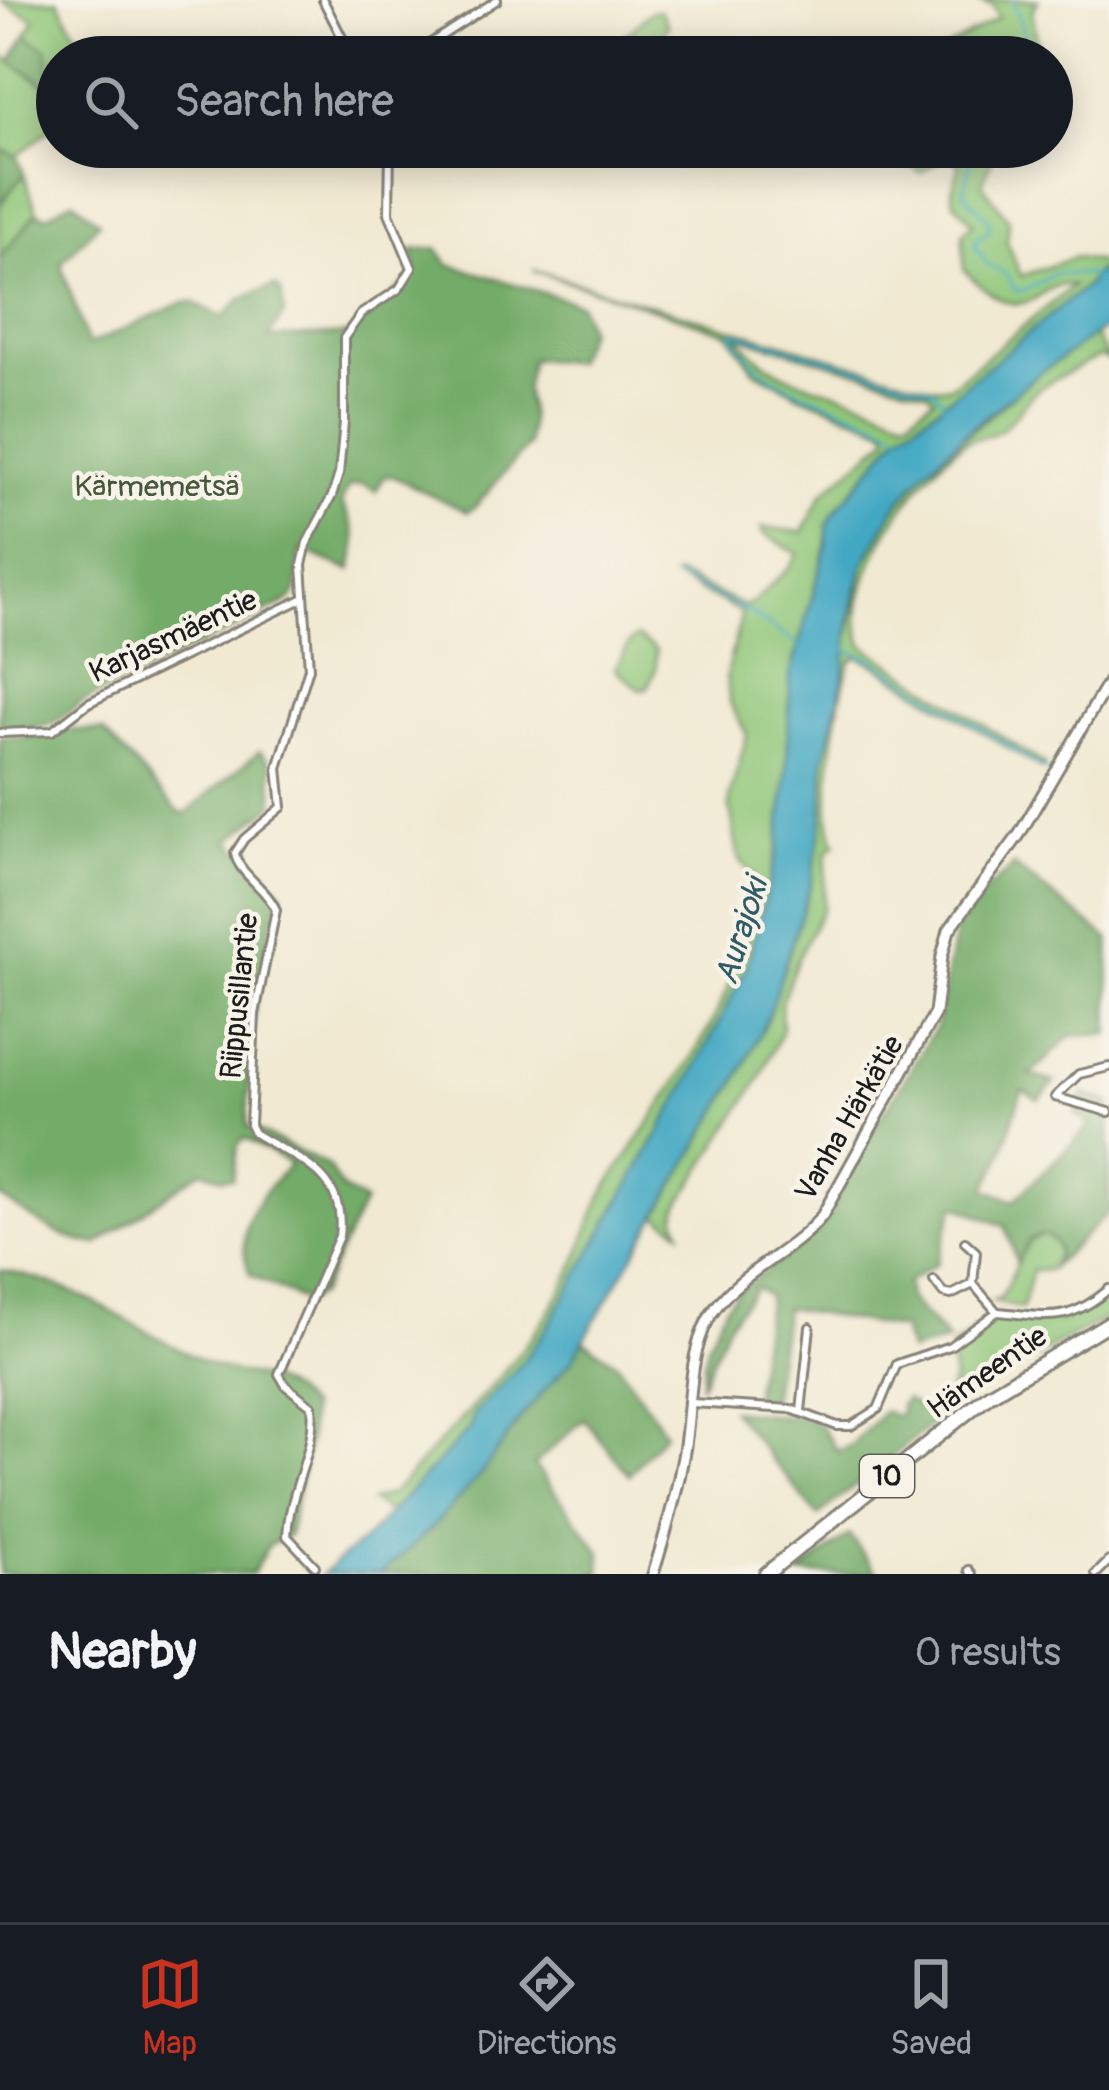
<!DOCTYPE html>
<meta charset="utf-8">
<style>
body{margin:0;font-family:Pangolin,sans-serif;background:#20242c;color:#f1f3f6}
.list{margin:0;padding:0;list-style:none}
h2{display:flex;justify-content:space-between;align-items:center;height:156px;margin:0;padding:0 48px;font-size:51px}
h2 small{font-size:39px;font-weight:400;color:#9ea1a6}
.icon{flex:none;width:66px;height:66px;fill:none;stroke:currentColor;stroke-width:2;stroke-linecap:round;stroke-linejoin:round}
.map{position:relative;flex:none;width:1109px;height:1574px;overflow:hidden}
.search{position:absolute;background:#171b24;box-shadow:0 6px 30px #0003;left:36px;right:36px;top:36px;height:132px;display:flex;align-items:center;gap:30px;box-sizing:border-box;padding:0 42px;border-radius:66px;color:#9ea1a6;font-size:45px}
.sheet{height:348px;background:#171b24}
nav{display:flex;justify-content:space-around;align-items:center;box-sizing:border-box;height:168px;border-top:3px solid #363941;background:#171b24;font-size:33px;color:#9ea1a6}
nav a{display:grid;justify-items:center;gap:6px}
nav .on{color:#c8321e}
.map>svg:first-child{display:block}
.green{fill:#8fc678;stroke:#56714a;stroke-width:3;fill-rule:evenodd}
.forest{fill:#73ab68;stroke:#486442;stroke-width:3}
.water{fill:#43a8c3;stroke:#306270;stroke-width:3}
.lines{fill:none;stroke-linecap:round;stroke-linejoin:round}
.stream{stroke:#43a8c3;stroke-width:3}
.street-casing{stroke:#868277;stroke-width:12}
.secondary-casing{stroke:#868277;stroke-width:15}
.highway-casing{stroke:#868277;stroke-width:18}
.street{stroke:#fff;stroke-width:6}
.secondary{stroke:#fff;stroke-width:9}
.highway{stroke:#fff;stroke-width:12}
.labels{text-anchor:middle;stroke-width:9;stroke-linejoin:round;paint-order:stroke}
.shield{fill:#f7f3e8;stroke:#5e5c59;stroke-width:3}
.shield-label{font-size:27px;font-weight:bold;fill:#1c1c1c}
.park-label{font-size:30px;fill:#44583c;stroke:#f7f3e8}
.street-label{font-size:30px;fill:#1c1c1c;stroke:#f7f3e8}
.water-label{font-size:33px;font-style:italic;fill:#2e5b67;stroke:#f7f3e8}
</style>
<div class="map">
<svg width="1109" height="1574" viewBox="0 0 1109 1574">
<rect width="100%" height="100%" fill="#f7f3e8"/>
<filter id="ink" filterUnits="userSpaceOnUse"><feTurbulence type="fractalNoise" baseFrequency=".00833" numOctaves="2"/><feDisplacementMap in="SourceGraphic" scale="24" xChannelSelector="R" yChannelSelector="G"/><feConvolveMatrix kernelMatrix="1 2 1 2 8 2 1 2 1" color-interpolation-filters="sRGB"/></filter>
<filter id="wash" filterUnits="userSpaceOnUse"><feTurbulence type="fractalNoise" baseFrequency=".004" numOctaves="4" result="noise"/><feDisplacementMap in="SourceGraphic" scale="48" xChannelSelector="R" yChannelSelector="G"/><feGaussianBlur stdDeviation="2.7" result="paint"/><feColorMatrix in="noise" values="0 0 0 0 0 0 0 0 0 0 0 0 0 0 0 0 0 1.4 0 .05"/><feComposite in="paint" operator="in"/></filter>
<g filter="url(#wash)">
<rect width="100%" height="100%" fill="#f1e9d2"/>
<g class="green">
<path d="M0,0H58L75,31L103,57H57V123L17,156L0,149V54L44,85L47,49L26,35L35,20Z"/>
<path d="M975,0H1038L1032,11L1040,57H932L998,18L993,6Z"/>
<path d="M660,10L668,26L660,38L645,41L625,35L652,11Z"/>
<path d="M883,147H988L991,161L982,184L1009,220L1007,242L1021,276L1075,257L1109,264V270L1096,273L1087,285L938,407L900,433L833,514L827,526V544L790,676L787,770L778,849L746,969L691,1077L549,1325L520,1365L475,1414L470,1428L390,1514L371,1501L389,1495L406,1479C454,1425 509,1373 548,1313C559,1296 570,1275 578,1257C589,1234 592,1211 606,1189C673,1084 738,1011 758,882L738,857L730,807V795L747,735L730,703L726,675L742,613L673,577L678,575L744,606L750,605L791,566L798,553L762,533V528L803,532L822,494L888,437V430L799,395L754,370L728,333L533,270L931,387L950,386L1073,286C1052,282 1047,293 1030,301C1006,312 980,286 964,270L963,233L973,223L954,202L952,190L960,165L951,157H944L921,173ZM737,336L929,392L934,398L908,418C895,416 885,409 872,404C817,382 778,386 737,336Z"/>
<path d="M24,174L37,212L0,258V204Z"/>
<path d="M1094,334L1109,360C1106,359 1103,357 1100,357C1096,357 1040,387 1036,391C1023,403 1013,421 999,431C988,438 975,437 964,443C917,475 836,589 864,646L1045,765L1042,769L874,664L858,657L851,661C838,694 818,816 836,844L827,852L823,908L798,957L781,1003L782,1030L759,1080L679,1205L676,1217L681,1231L657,1214L742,1071L768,1016L785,966L811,884L823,819L824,761L864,563L894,509L924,472L1033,378Z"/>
<path d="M637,637L656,650V669L647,688L641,690L615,669L630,642Z"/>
<path d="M1043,1234C1063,1243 1060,1253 1049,1270L1032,1271L1022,1309L993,1301L1001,1298L1026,1244Z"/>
<path d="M1109,1292V1317L974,1389L947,1412L941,1411L953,1381L951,1348L998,1315L1037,1322L1063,1320Z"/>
</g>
<g class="forest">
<path d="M26,35L47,49L51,86L10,62Z"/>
<path d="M0,149L17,156L24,174L0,204Z"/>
<path d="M73,200L99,222L61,264L88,345L182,303L193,302L223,317L242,298L274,286L281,291L284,314L268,338L349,334L412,278L415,266L412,250L437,248L448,264L580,304L588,329L574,362L531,359L525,389L530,415L528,445L476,506L467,512L392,476H384L376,491L363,484L349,486L341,503C355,526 360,544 351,571L301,550L297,589L291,600L81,703C46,731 44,728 0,728V258L37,212L47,216Z"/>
<path d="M68,730L103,731L178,811L185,814L260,751L271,763L274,804L230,840L283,892C253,968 250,1045 247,1126L328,1166L341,1188L364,1202L319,1295L306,1302L250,1275C232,1225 257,1199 290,1164L245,1138L238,1145L233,1178H222L202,1170L98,1244C62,1243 29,1215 0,1197V737H48Z"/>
<path d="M1014,866L1109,939V1034L1071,1036L1030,1075L1055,1082L1039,1100L1022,1090L1002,1155L986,1189L1014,1201L1091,1125L1076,1114L1084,1094L1109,1102V1212L1049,1270C1060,1254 1063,1243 1043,1234L1030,1239L1017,1263L1005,1226L955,1205L936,1264L907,1282L909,1299L948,1341L909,1352L902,1329L785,1308L771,1400L753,1399L768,1296L756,1287L728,1323L700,1387L707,1345L726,1305L737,1292L811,1238L830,1213L874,1129L937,1025L955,932L982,894Z"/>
<path d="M0,1270C82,1284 130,1326 202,1361C246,1382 268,1366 309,1408V1439L288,1536L268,1546L252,1574H0Z"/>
<path d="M583,1340L618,1364L665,1432L629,1475L584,1419L534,1465L601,1552L600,1574H381L572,1360Z"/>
<path d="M906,1399L927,1413L947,1412L818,1516L731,1410L807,1418L822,1427L837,1451L852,1445L884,1411L895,1416L900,1413V1405Z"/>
<path d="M849,1535L878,1574H798Z"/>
</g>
<path class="water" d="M1109,270V325L1033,378L970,429L924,472L894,509L864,563L852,607L843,680L824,761L823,819L811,884L768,1016L742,1071L572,1360L525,1412L481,1474L429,1531L381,1574H322L366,1538L470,1428L474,1414L520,1365L549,1325L691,1077L746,969L778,849L787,770L790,676L827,544V526L833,514L900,433L938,407L1087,285L1096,272Z"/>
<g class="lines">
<g class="stream">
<path d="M1013,0L1027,40L1022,57"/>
<path d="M978,57L982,42L987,44L993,57"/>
<path d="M919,147L920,153L926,157L944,147"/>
<path d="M958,147L972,155L964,192L989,221V232L976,239L975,246L987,264L1007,275L1015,290L1024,291L1054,274H1086L1093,278"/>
<path d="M732,332L935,390L944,402"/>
<path d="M732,336C740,345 747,356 756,365C788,395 859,410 900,433"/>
<path d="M678,578L747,611L797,644"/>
<path d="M845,649L875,661L1052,774"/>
</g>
</g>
</g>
<g filter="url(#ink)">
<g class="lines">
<g class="street-casing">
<g id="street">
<path d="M323,0L352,57"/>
<path d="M409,57L497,0"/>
<path d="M0,733L52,731L88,703L302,599"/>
<path d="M1109,1067L1079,1074L1055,1097L1109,1112"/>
<path d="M934,1281L943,1293L951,1295L973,1284L976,1252L965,1242"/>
<path d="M973,1284L997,1312"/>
<path d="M692,1403L791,1409L837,1426H851L878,1409L897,1364L950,1346L997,1312C1047,1316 1067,1325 1109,1289"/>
<path d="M801,1411L810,1327"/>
<path d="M315,1566L287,1536C289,1489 317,1449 312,1406L286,1386L279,1374L339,1236C347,1172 296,1160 254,1133L250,1125L255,1014L276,910C267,888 238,874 235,853L244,839L282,807L278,768L309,668L302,565L307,543L332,496L339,474L344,422V338L361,314L399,289L412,268L389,213L390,147"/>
<path d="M969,1570L972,1574"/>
<path d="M1096,1574L1109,1561"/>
</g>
</g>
<g class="secondary-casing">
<path id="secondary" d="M653,1574C665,1536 676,1497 683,1457C693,1409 685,1346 717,1306C745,1269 793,1252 822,1216L935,1013L942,956L949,930L1019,835L1109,681"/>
</g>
<g class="highway-casing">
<path id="highway" d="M766,1574L989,1395L1109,1323"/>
</g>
<use href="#street" class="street"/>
<use href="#secondary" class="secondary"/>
<use href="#highway" class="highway"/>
</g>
</g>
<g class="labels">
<rect class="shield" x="860" y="1455" width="54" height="42" rx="9"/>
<g class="shield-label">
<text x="887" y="1485">10</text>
</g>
<g class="park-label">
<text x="157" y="496">Kärmemetsä</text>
</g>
<g class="street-label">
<text transform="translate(173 636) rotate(-25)" y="10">Karjasmäentie</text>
<text transform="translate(239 996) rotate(-84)" y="10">Riippusillantie</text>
<text transform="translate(849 1118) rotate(-60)" y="10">Vanha Härkätie</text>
<text transform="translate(987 1372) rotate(-35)" y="10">Hämeentie</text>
</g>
<g class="water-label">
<text transform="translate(740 931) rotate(-73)" y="12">Aurajoki</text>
</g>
</g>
</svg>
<div class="search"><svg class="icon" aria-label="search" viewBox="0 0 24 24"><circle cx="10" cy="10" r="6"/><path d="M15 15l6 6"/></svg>Search here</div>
</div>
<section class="sheet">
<h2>Nearby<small>0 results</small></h2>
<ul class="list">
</ul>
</section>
<nav>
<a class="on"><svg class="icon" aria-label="map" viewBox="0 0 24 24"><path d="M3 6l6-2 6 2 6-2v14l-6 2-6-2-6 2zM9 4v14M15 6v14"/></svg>Map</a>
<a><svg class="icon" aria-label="directions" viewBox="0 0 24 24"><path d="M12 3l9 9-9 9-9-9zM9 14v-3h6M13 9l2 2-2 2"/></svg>Directions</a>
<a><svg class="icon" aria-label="saved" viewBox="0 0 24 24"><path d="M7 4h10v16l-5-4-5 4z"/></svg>Saved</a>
</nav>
